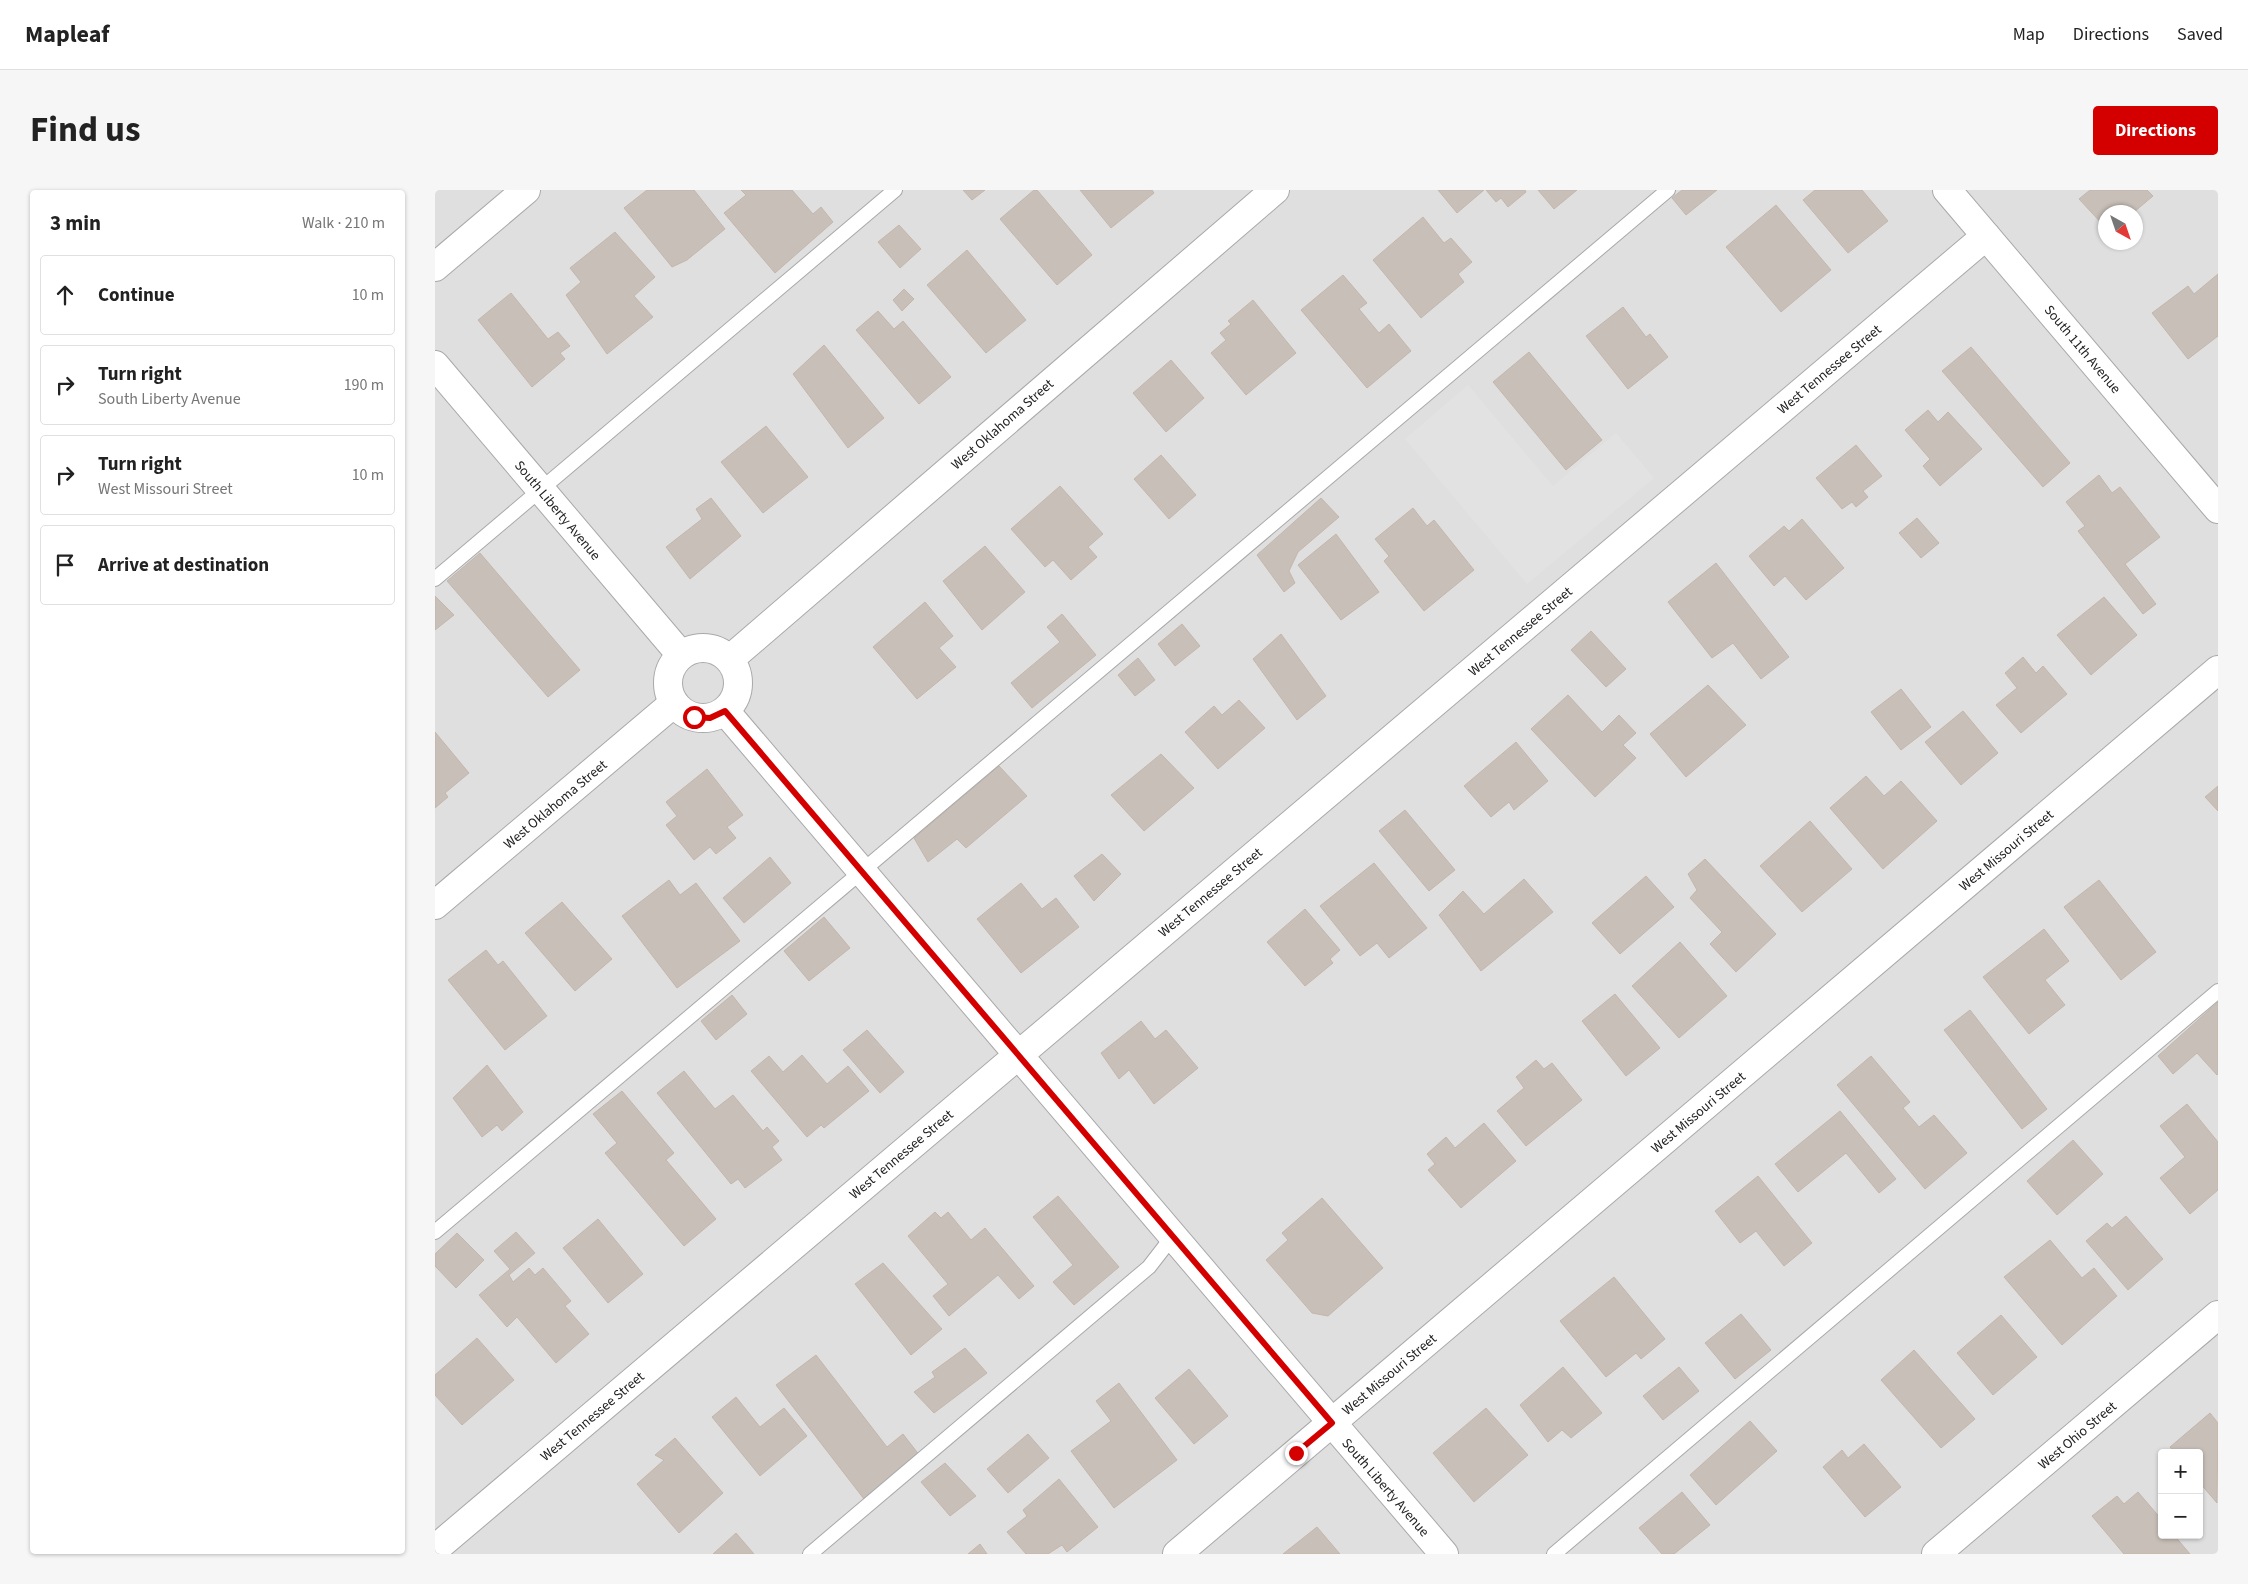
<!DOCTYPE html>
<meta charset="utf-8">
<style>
body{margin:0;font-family:"Source Sans 3",sans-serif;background:#f6f6f6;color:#222}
.controls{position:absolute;right:15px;bottom:15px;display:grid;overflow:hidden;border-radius:5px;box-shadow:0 1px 4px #0004}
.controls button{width:45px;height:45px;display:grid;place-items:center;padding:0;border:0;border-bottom:1px solid #e0e0e0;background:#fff;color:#222;font:25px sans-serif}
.compass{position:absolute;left:1663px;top:15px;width:45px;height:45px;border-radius:50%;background:#fff;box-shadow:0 1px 4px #0004;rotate:140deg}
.stop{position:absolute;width:15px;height:15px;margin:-11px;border:4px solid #d40000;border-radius:50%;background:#fff}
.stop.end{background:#d40000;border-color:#fff;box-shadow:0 1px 5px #0008}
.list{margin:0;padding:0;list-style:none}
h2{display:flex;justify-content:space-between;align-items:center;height:65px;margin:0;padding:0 20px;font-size:21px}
h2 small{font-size:16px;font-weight:400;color:#767676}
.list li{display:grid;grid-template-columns:32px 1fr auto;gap:15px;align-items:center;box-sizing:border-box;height:80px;margin:0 10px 10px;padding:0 10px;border:1px solid #e0e0e0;border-radius:5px}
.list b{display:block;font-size:19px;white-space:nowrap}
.list p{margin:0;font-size:16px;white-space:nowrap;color:#767676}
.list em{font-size:16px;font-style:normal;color:#767676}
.icon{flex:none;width:28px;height:28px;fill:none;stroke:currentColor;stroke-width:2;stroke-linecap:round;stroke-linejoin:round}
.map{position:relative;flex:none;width:1783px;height:1364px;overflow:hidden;border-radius:5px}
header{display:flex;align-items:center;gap:30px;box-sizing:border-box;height:70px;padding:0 25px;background:#fff;border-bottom:1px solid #e0e0e0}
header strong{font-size:24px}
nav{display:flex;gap:28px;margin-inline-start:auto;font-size:18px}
.intro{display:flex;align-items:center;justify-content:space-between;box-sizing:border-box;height:120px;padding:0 30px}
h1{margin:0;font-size:35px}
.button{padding:12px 22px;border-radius:5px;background:#d40000;color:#fff;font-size:18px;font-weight:700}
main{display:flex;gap:30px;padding:0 30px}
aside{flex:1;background:#fff;border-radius:5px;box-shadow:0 1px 4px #0004}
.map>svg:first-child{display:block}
.residential{fill:#e0dfdf;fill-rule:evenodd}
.parking{fill:#e2e2e2}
.building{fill:#c7bfb8;stroke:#c4b6ab}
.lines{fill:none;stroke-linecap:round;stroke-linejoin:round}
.service-casing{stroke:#a9a9a9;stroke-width:16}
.minor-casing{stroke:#a9a9a9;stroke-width:30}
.service{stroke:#fff;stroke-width:14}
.minor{stroke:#fff;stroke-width:28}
.route{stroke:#d40000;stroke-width:6}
.labels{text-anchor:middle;stroke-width:5;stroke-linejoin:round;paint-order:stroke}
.street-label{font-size:14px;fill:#222;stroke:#fff}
</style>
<header>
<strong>Mapleaf</strong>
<nav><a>Map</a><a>Directions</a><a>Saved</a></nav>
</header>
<div class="intro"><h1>Find us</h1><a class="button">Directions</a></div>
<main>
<aside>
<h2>3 min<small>Walk · 210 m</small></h2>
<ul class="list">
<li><svg class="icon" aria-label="ahead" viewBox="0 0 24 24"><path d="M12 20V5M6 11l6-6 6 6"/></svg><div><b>Continue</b></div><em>10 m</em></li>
<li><svg class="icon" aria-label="right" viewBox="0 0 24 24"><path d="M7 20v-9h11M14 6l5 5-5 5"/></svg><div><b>Turn right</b><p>South Liberty Avenue</p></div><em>190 m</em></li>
<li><svg class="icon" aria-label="right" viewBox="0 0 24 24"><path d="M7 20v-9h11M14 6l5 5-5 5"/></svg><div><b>Turn right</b><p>West Missouri Street</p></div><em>10 m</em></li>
<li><svg class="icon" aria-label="arrive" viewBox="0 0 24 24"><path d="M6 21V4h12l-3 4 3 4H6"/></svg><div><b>Arrive at destination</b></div></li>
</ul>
</aside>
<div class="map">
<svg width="1783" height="1364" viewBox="0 0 1783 1364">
<rect width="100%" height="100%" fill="#f2efe9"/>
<path class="residential" d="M0,0H1783V1364H0ZM1670,22H1700V52H1670ZM1727,1263H1764V1345H1727Z"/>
<path class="parking" d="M1033,195L1118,296L1181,243L1219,288L1092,394L970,249Z"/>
<g class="building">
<path d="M212,0H259L290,39L252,70L237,77L189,18Z"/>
<path d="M306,0H357L378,24L386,17L398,32L340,83L289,23L311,5Z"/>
<path d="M528,0H550L537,10Z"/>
<path d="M599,0H602L657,65L622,95L565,29Z"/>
<path d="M645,0H717L719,3L676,38Z"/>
<path d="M1003,0H1049L1022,23Z"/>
<path d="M1051,0H1090L1091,2L1073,17L1066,8L1061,12Z"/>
<path d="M1103,0H1142L1119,19Z"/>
<path d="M1247,0H1282L1251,25L1237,8Z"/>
<path d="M1380,0H1427L1453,31L1413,63L1368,10Z"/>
<path d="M1655,0H1712L1718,6L1699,22H1670V37L1644,9Z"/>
<path d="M1341,15L1396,80L1346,122L1291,57Z"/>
<path d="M988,27L1009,53L1016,48L1037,72L1023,84L1029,92L986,128L938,70Z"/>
<path d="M464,35L486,59L465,78L443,52Z"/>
<path d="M180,42L220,87L199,106L218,127L172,164L131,105L146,92L135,78Z"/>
<path d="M532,60L591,130L551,163L492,95Z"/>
<path d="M1783,84V146L1753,169L1717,123L1753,96L1759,104Z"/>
<path d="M908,85L932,113L924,119L944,143L954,134L976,161L932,198L866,120Z"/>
<path d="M469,99L479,109L467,121L458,110Z"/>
<path d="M76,103L113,149L123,142L135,156L125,163L130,169L97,197L43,130Z"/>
<path d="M818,110L861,163L811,205L776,163L791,150L785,143L796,134L793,131Z"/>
<path d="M1188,117L1211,147L1215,144L1233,167L1193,199L1151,146Z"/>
<path d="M443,121L459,139L468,131L516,187L484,214L421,140Z"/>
<path d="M389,155L449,228L413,258L358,184Z"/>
<path d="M1536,157L1635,273L1608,297L1507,181Z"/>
<path d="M1094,162L1167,250L1131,280L1058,192Z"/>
<path d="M736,170L769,208L731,242L698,203Z"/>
<path d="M1493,220L1503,232L1513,222L1547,259L1505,296L1488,276L1495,269L1470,240Z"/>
<path d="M331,236L373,287L328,323L286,272Z"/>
<path d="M1421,255L1447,286L1428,301L1433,307L1421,317L1417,312L1407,319L1381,288Z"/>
<path d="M726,265L761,305L734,329L699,289Z"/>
<path d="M1664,285L1677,303L1685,297L1725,347L1690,374L1721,414L1708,424L1643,341L1650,336L1631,312Z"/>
<path d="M625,296L668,344L653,357L662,367L636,390L618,370L610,377L576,339Z"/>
<path d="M276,308L306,346L255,389L231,357L267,329L261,319Z"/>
<path d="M886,308L904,327L863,362L854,381L860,393L849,402L822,365Z"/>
<path d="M978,318L992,336L999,330L1039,380L989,421L949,371L954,366L940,349Z"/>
<path d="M1482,328L1504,353L1486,368L1464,343Z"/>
<path d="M1367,329L1409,378L1371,410L1350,386L1339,396L1314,366L1349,336L1354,341Z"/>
<path d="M901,344L944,402L906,430L863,375Z"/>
<path d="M550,356L590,402L547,440L508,391Z"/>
<path d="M45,363L145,480L113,507L12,391Z"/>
<path d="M1281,373L1354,467L1326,489L1298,453L1277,468L1233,412Z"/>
<path d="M0,406L19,425L0,440Z"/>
<path d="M1669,407L1702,445L1656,485L1622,445Z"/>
<path d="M490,412L518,446L504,458L521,477L482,509L438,457Z"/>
<path d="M627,424L661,465L597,518L576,493L625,452L612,437Z"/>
<path d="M747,434L765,456L740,476L723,454Z"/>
<path d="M1156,441L1191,479L1171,497L1136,460Z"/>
<path d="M846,444L891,506L862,530L818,469Z"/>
<path d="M1588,467L1601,483L1608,476L1632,504L1586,543L1561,515L1582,498L1570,483Z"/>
<path d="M703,468L720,490L700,506L683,485Z"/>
<path d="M1273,495L1311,535L1251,587L1215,544Z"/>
<path d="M1466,499L1496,537L1466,560L1436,522Z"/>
<path d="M1133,505L1167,542L1184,525L1201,543L1188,555L1201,568L1160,607L1096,539Z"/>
<path d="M804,510L830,538L783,579L750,542L779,516L787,525Z"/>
<path d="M1528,521L1563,563L1526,595L1490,552Z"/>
<path d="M0,542L34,583L10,603L13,607L0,618Z"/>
<path d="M1081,552L1113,591L1079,620L1074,612L1056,627L1029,596Z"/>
<path d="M726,564L759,598L709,641L676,605Z"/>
<path d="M564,576L592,606L531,658L522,649L493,672L479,648Z"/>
<path d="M272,579L308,625L292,637L301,648L281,664L275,657L259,670L231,635L242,626L231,612Z"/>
<path d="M1431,586L1449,606L1466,591L1502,631L1448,679L1395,618Z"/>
<path d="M1783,596V621L1770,607Z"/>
<path d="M970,620L1020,680L994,701L944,641Z"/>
<path d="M1375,631L1417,679L1367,722L1325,676Z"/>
<path d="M667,664L686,684L659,711L639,686Z"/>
<path d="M335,667L356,693L309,733L288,708Z"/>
<path d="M1270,669L1341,744L1301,782L1275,754L1287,742L1255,708L1262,700L1253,684Z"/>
<path d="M939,673L992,738L954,768L942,753L925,766L885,716Z"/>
<path d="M1211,686L1239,717L1185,764L1157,733Z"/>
<path d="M1089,689L1118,722L1046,781L1004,725L1028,701L1049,724Z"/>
<path d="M234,690L245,705L261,693L305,751L242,798L187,726Z"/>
<path d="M1664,690L1721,762L1686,790L1629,717Z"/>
<path d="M586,693L607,719L621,708L644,737L586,783L542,729Z"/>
<path d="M127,712L177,769L140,801L90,743Z"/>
<path d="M870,719L905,760L895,769L898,773L870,796L832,752Z"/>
<path d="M389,727L415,758L374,791L349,761Z"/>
<path d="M1609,739L1634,771L1610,790L1630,815L1594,844L1548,787Z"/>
<path d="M1245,752L1292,806L1244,848L1197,796Z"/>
<path d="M51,760L63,775L68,771L112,826L70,860L13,790Z"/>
<path d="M1180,804L1225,858L1191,886L1147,831Z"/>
<path d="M297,805L312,824L281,850L266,831Z"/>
<path d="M1783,812V884L1782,885L1762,863L1738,884L1723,866Z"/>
<path d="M1535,820L1612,919L1587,939L1509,840Z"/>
<path d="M706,831L720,849L731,840L763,878L719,914L694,880L684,889L666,863Z"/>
<path d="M432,840L469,882L445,903L408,860Z"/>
<path d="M367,865L392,894L413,876L434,901L389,938L386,935L372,947L316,881L334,866L348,882Z"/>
<path d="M1436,866L1475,912L1468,918L1484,937L1499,925L1532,963L1490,999L1402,895Z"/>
<path d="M1101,870L1109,879L1117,873L1147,910L1091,956L1062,921L1089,898L1081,887Z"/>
<path d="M52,875L88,922L67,941L62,935L47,947L18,908Z"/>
<path d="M249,881L280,919L298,905L328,941L332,937L344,951L337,957L347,970L310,998L303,989L296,994L222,903Z"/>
<path d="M187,901L239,963L231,970L281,1029L249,1056L170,963L182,953L158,924Z"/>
<path d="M1752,914L1783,952V1000L1755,1024L1725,988L1750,967L1725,936Z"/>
<path d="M1405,921L1461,989L1444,1003L1411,963L1363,1002L1340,974Z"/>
<path d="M1049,933L1081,971L1026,1018L993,980L1000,974L992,964L1011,947L1020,958Z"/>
<path d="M1638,950L1668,984L1622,1025L1592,991Z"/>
<path d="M1323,986L1377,1053L1349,1076L1321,1041L1305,1053L1280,1021Z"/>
<path d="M623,1006L684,1077L639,1115L618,1092L638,1075L598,1027Z"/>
<path d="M887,1008L948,1078L893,1126L877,1123L831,1070L853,1050L847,1043Z"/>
<path d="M500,1022L506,1028L513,1022L536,1050L550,1038L599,1096L584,1109L563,1085L514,1126L498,1106L513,1094L473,1046Z"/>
<path d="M1691,1026L1728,1069L1693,1100L1651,1051L1672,1033L1677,1038Z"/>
<path d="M163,1029L208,1084L173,1113L128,1058Z"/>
<path d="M81,1042L100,1063L74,1085L78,1092L94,1078L100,1085L108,1078L136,1111L130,1116L154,1144L121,1173L82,1127L72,1137L44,1105L75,1079L59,1061Z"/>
<path d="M22,1043L49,1070L21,1098L0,1076V1064Z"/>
<path d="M1615,1050L1647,1088L1659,1078L1682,1106L1627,1155L1569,1087Z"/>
<path d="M448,1073L507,1139L476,1165L420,1094Z"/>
<path d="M1179,1087L1230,1149L1206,1169L1201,1163L1171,1187L1125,1131Z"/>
<path d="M1306,1124L1336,1160L1300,1189L1270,1153Z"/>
<path d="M1566,1125L1602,1167L1558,1205L1522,1163Z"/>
<path d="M42,1148L79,1190L27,1235L0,1205V1185Z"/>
<path d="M530,1158L552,1183L499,1223L479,1202L500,1187L497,1182Z"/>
<path d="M1479,1160L1540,1229L1506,1258L1446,1190Z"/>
<path d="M381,1165L452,1257L468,1244L485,1266L429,1309L341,1195Z"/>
<path d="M1128,1177L1167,1223L1136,1248L1127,1240L1113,1252L1085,1215Z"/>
<path d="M1244,1177L1264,1201L1228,1230L1208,1206Z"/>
<path d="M754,1179L793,1226L759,1254L720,1208Z"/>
<path d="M684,1193L742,1270L679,1318L636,1261L676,1231L661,1211Z"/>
<path d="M301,1207L325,1237L349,1218L372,1246L325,1286L277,1227Z"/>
<path d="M1051,1218L1093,1265L1039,1312L998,1263Z"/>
<path d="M1775,1223L1783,1233L1782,1313L1764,1292V1263H1740L1735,1257Z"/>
<path d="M1315,1231L1342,1261L1281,1315L1255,1285Z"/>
<path d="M593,1244L614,1268L573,1303L552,1279Z"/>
<path d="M240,1248L288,1303L244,1343L202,1294L229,1270L220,1265Z"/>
<path d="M1429,1254L1466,1297L1430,1327L1388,1277L1407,1260L1413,1268Z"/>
<path d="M510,1273L541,1306L515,1326L486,1292Z"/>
<path d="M624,1289L663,1337L632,1362L627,1355L613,1364H591L572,1342L592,1326L588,1320Z"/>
<path d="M1247,1302L1275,1335L1239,1364H1227L1204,1338Z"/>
<path d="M1703,1302L1727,1330V1345H1739L1755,1364H1689L1657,1326L1682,1306L1689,1314Z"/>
<path d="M882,1337L905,1364H848Z"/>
<path d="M301,1343L319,1364H278Z"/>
<path d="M545,1354L552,1364H533Z"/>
</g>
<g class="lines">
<g class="service-casing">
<g id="service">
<path d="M0,389L460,0"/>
<path d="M0,1042L1233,0"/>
<path d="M375,1364L714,1077L738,1046"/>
<path d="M1119,1364L1783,801"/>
</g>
</g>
<g class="minor-casing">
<g id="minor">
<path d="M1512,0L1783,319"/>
<path d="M0,77L91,0"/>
<path d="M0,175L246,465"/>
<circle cx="268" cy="493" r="35"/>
<path d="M295,469L840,0"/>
<path d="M290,521L1009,1364"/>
<path d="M0,715L239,513"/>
<path d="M0,1359L1551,46"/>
<path d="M742,1364L1783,480"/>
<path d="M1501,1364L1783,1125"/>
</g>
</g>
<use href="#service" class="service"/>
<use href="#minor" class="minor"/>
</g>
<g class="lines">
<path class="route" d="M259,527L275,528L290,521L897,1233L861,1263"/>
</g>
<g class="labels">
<g class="street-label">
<text transform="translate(1648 159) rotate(50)" y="5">South 11th Avenue</text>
<text transform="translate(1394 179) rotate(-40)" y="5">West Tennessee Street</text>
<text transform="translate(567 234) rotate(-41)" y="5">West Oklahoma Street</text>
<text transform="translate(123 320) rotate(50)" y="5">South Liberty Avenue</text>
<text transform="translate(1085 441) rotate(-40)" y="5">West Tennessee Street</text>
<text transform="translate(120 614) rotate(-40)" y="5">West Oklahoma Street</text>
<text transform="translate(1571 660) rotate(-40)" y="5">West Missouri Street</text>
<text transform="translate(775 702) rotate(-40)" y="5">West Tennessee Street</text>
<text transform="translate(1263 922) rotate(-40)" y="5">West Missouri Street</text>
<text transform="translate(466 964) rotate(-40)" y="5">West Tennessee Street</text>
<text transform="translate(954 1184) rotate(-40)" y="5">West Missouri Street</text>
<text transform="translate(157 1226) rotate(-40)" y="5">West Tennessee Street</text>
<text transform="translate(1642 1245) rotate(-40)" y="5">West Ohio Street</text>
<text transform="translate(951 1297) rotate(49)" y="5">South Liberty Avenue</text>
</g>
</g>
</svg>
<div class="controls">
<button>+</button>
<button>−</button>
</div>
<svg class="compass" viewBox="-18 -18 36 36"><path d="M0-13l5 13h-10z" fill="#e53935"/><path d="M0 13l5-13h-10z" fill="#767676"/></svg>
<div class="stop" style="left:259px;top:527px"></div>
<div class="stop end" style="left:861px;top:1263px"></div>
</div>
</main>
